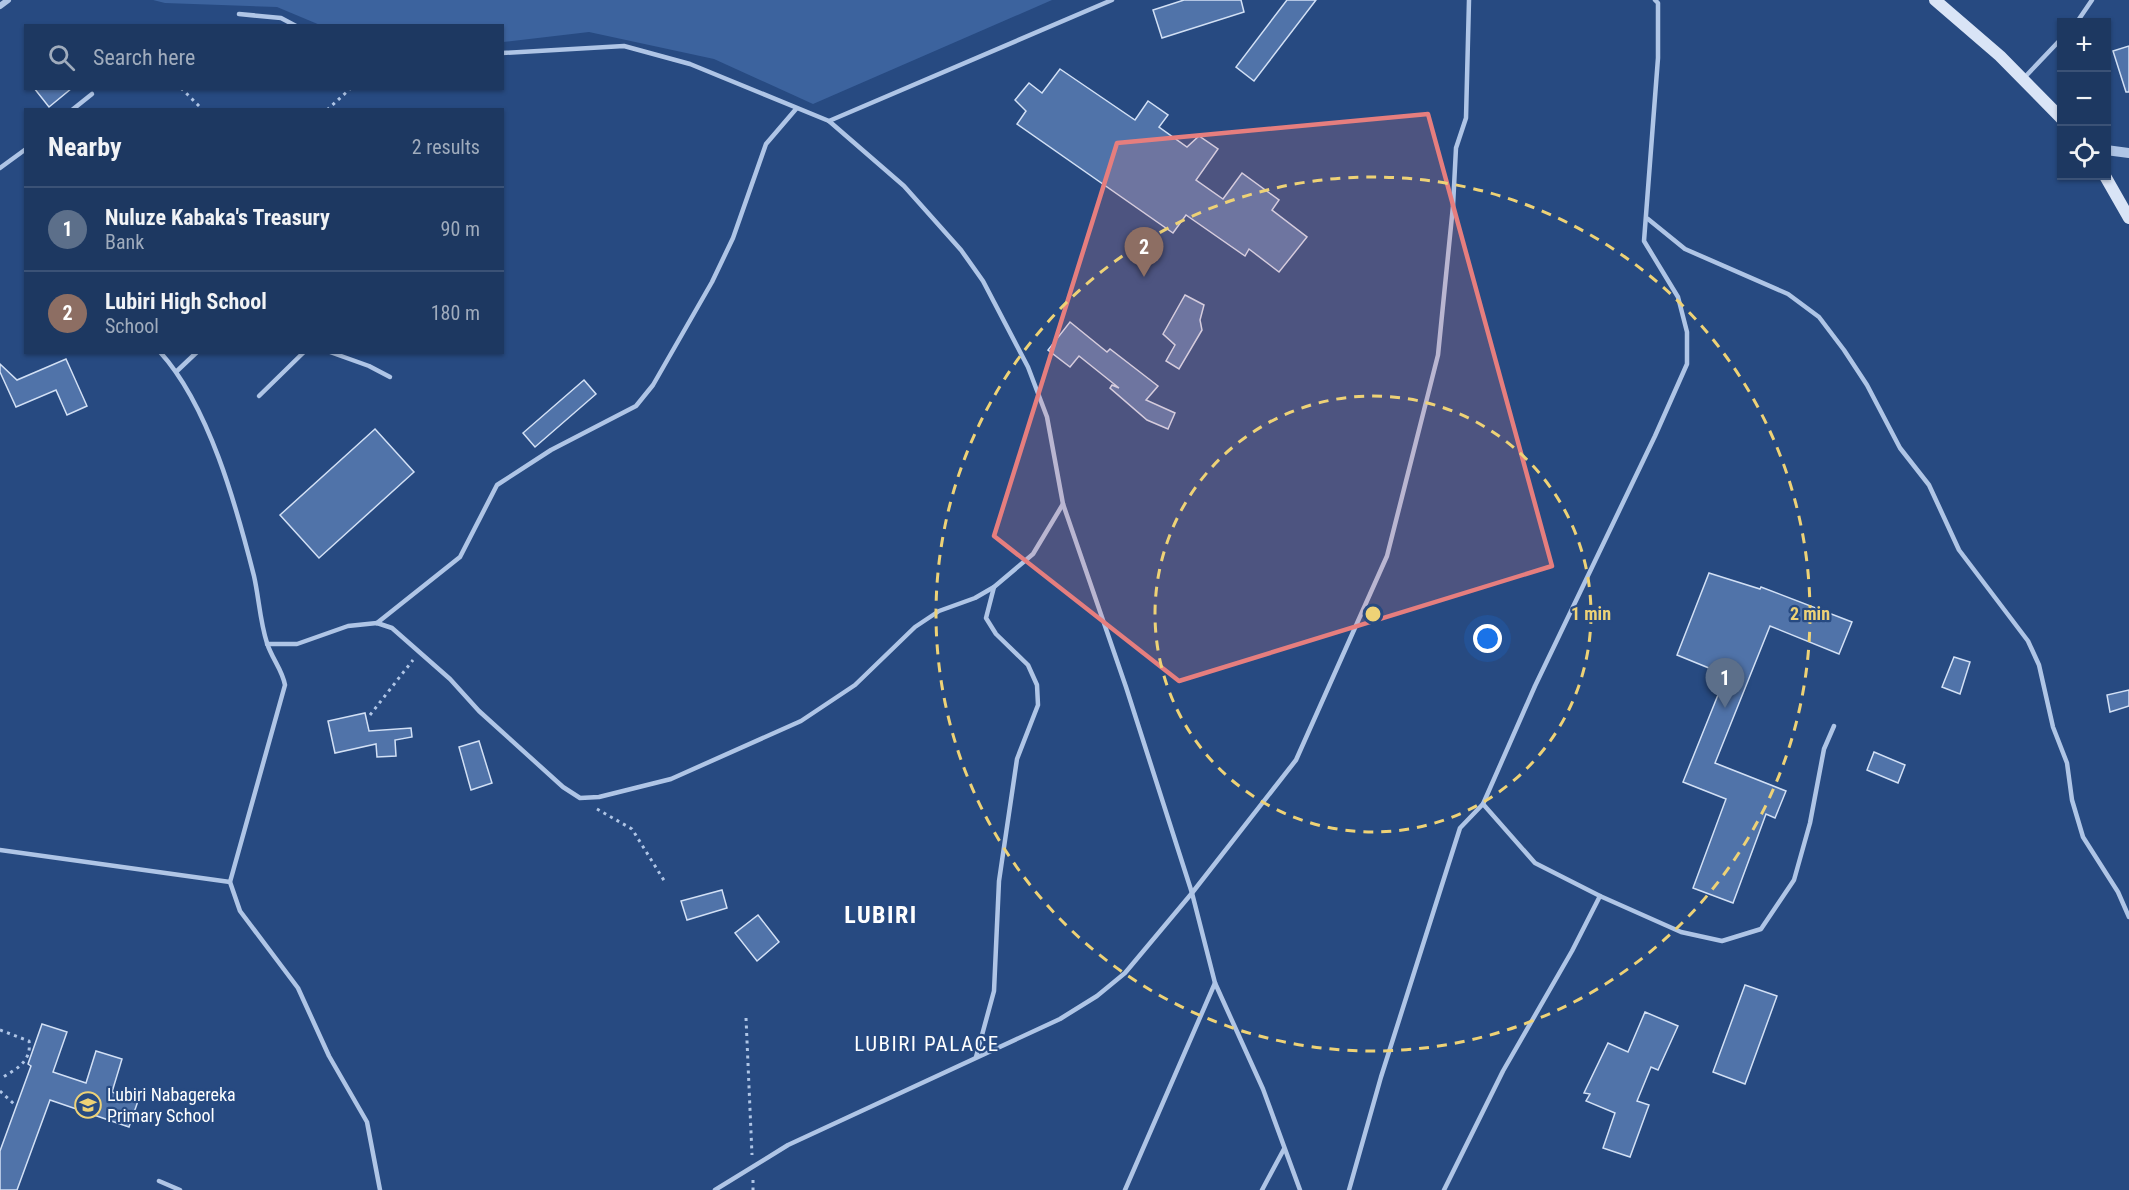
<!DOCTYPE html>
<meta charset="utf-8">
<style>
body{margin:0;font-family:"Roboto Condensed",sans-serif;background:#253f67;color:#f1f3f6}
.controls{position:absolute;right:18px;top:18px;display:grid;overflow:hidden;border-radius:0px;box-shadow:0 2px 4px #0004}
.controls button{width:54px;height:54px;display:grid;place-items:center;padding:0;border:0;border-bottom:2px solid #3b5276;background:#1d3861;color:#f1f3f6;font:30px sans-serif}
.you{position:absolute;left:1488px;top:639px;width:21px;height:21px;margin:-15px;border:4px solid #fff;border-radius:50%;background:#1a73e8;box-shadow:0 0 0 9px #1a73e833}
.badge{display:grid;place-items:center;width:39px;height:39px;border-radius:50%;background:#8abfa5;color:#fff;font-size:20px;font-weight:700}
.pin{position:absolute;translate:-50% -50px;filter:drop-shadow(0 2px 3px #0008)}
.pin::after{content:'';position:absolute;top:32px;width:21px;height:18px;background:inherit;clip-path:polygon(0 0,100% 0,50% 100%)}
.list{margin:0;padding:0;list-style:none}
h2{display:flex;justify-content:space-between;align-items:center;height:78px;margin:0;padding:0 24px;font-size:26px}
h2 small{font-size:20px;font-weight:400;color:#a0acbd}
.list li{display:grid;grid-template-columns:39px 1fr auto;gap:18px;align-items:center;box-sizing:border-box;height:84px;padding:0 24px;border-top:2px solid #3b5276}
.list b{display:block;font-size:22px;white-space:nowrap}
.list p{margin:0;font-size:20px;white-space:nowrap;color:#a0acbd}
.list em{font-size:20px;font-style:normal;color:#a0acbd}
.icon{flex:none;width:33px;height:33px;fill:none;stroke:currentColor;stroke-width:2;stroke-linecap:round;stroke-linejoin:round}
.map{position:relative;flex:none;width:2129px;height:1190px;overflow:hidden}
.search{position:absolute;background:#1d3861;box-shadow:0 2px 4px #0004;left:24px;top:24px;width:480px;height:66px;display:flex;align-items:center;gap:15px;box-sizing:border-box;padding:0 21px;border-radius:0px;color:#a0acbd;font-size:22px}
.panel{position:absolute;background:#1d3861;box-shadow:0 2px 4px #0004;left:24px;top:108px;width:480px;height:246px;border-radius:0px}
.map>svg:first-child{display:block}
.green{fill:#3c639e}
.building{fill:#5073a9;stroke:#d2e0f5;stroke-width:1.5}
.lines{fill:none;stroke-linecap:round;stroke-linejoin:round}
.path{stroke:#afc5e6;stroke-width:3;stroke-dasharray:3 4.5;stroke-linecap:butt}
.service{stroke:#afc5e6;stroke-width:4.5}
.minor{stroke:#afc5e6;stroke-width:6}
.tertiary{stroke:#afc5e6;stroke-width:10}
.secondary{stroke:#d9e4f6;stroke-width:12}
.marked{fill:#e67e7e;fill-opacity:0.2;stroke:#e67e7e;stroke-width:4.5;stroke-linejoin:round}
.ring{fill:none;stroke:#eed276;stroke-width:3;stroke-dasharray:10 8}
.labels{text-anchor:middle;stroke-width:4.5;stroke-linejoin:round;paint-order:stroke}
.poi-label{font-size:18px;fill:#fff;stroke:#274a81;text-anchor:start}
.quarter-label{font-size:21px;letter-spacing:1.5px;fill:#fff;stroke:#274a81}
.district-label{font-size:24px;font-weight:bold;letter-spacing:1.5px;fill:#fff;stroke:#274a81}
.centre{fill:#eed276;stroke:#274a81;stroke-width:3}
.ring-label{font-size:18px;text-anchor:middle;font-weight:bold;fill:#eed276;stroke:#274a81;stroke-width:4.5;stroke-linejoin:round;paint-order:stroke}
</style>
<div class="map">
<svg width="2129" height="1190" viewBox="0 0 2129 1190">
<rect width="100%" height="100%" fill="#274a81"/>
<path class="green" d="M153,0H1052L813,104L714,59L589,32L503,42L502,26L320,25L277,7L165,3Z"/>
<g class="building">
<path d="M1184,0H1241L1244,12L1162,38L1153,10Z"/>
<path d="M1287,0H1316L1254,81L1236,67Z"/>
<path d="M2129,46V92H2126L2113,51Z"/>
<path d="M1060,69L1135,120L1148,101L1168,115L1159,127L1187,147L1199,136L1218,149L1196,180L1223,199L1242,173L1279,200L1272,210L1307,237L1279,272L1249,249L1245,256L1186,215L1173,233L1017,124L1026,111L1015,100L1029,83L1042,93Z"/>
<path d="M34,88H72L49,107Z"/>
<path d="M1185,295L1204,305L1200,320L1202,330L1179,369L1166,361L1175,345L1163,334Z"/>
<path d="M1070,322L1107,352L1110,349L1158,386L1146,400L1175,413L1168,429L1147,420L1110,388L1112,385L1119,388L1079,356L1070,367L1048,350Z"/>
<path d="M66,359L87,406L67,415L56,390L16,407L0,372V364L17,380Z"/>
<path d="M584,380L596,394L535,447L523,433Z"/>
<path d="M375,429L414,472L319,558L280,515Z"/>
<path d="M1709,573L1760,589L1761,587L1852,622L1839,654L1770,626L1715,763L1786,791L1775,818L1766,814L1733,903L1693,888L1726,799L1683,782L1726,675L1677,655Z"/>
<path d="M1954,657L1970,662L1960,694L1942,687Z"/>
<path d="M2129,690V706L2110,712L2107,695Z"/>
<path d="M365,713L369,731L411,728L412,737L395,740L396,756L377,757L376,744L335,753L328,721Z"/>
<path d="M479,741L492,783L471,790L459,747Z"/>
<path d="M1874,752L1905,765L1898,783L1867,770Z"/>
<path d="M722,890L727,908L687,920L681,901Z"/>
<path d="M758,915L779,942L757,961L735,933Z"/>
<path d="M1745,985L1777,996L1745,1084L1713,1072Z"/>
<path d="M1645,1012L1678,1026L1658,1070L1651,1067L1637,1101L1649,1105L1630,1157L1603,1148L1615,1113L1586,1101L1590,1094L1584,1093L1608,1043L1628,1052Z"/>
<path d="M42,1024L67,1032L53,1072L86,1083L96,1051L122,1059L112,1092L138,1101L129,1127L50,1100L17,1190H0V1151L31,1066L28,1064Z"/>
</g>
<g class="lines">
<g class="path">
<path d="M181,88L203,110"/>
<path d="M327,110L351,88"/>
<path d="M370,715L413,660"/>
<path d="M597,809L632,829L665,882"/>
<path d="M746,1018L752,1155"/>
<path d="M0,1030L29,1041C32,1062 16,1069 0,1079"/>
<path d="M0,1091L14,1104"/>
<path d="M753,1180V1190"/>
</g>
<g class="service">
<path d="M239,14L281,18L296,26"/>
<path d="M2077,22L2092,0"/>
<path d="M502,53L624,46L690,64L829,121L904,186L961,250L983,281L1028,367L1047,417L1063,504L1126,687L1192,893L1215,983L1263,1089L1300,1190"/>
<path d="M2023,79L2062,38"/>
<path d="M72,110L92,94"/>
<path d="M829,121L1112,0"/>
<path d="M0,168L26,149"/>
<path d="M1648,219L1685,249L1788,294L1819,317L1844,350L1867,385L1900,448L1929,485L1959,550L2028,641L2039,665L2053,727L2067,763L2072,800L2083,837L2118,892L2129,917"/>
<path d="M160,352C209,406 236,505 254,576C259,598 260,622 267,643C272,659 282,669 285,685L230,882L240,911L298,988L329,1056L367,1122L380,1190"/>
<path d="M330,352L369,366L390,377"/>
<path d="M177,371L197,352"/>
<path d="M259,396L304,352"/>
<path d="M377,623L460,557L497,485L551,450L636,406L653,385L712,282L733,238L766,144L796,109"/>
<path d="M267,644H297L348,626L377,623L392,628L450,679L479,711L563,787L580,798L599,797L671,779L801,721L855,685L915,627L939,611L975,598L994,587L1033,554L1063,504"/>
<path d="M1483,804L1535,863L1600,896L1681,932L1722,941L1761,929L1794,880L1810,823L1824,749L1834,726"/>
<path d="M0,850L230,882"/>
<path d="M976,1057L994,991L999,881L1017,759L1038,705L1037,685L1028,665L996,634L986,618L994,587"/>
<path d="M159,1181L180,1190"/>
<path d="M715,1190L788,1145L1060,1019L1097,996L1125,973L1192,893L1296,760L1387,556L1438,355L1453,206L1456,148L1466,118L1469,0"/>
<path d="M1125,1190L1215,983"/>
<path d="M1262,1190L1284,1149"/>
<path d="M1349,1190L1381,1077L1460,828L1483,804L1535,686L1655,436L1687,364V332L1678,297L1644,241L1658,58V3L1655,0"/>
<path d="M1444,1190L1503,1071L1572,951L1600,896"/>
</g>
<path class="minor" d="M0,6L8,0"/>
<path class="tertiary" d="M2106,150L2129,153"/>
<g class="secondary">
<path d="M1935,0L2000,56L2062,119"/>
<path d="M2105,176L2129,218"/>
</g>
</g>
<path class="marked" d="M1428,114L1552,566L1179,681L994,536L1117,143Z"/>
<g class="ring">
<circle cx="1373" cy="614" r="218"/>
<circle cx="1373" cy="614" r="437"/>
</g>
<defs>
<g id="school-ring" transform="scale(1.35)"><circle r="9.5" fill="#274a81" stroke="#eed276" stroke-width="1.5"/><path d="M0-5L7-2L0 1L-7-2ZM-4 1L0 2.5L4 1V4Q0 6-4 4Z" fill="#eed276"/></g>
</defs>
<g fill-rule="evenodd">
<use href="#school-ring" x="88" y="1105"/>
</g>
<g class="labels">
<g class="poi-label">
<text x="107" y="1101">Lubiri Nabagereka<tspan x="107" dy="21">Primary School</tspan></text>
</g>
<g class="quarter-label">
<text x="927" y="1051">LUBIRI PALACE</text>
</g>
<g class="district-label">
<text x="881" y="923">LUBIRI</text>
</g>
</g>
<circle cx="1373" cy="614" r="9" class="centre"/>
<g class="ring-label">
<text x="1591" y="620">1 min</text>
<text x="1810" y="620">2 min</text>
</g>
</svg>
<div class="controls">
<button>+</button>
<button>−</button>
<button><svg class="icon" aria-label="locate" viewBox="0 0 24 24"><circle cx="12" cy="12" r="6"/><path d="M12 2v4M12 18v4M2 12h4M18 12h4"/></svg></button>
</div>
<div class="you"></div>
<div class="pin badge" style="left:1725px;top:708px;background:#5c6f8a">1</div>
<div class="pin badge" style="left:1144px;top:277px;background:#8d6e63">2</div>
<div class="search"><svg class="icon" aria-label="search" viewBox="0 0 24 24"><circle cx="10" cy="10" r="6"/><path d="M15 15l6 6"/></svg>Search here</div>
<section class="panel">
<h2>Nearby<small>2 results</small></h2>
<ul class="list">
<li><span class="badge" style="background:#5c6f8a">1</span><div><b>Nuluze Kabaka's Treasury</b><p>Bank</p></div><em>90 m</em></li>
<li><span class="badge" style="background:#8d6e63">2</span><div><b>Lubiri High School</b><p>School</p></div><em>180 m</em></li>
</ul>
</section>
</div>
